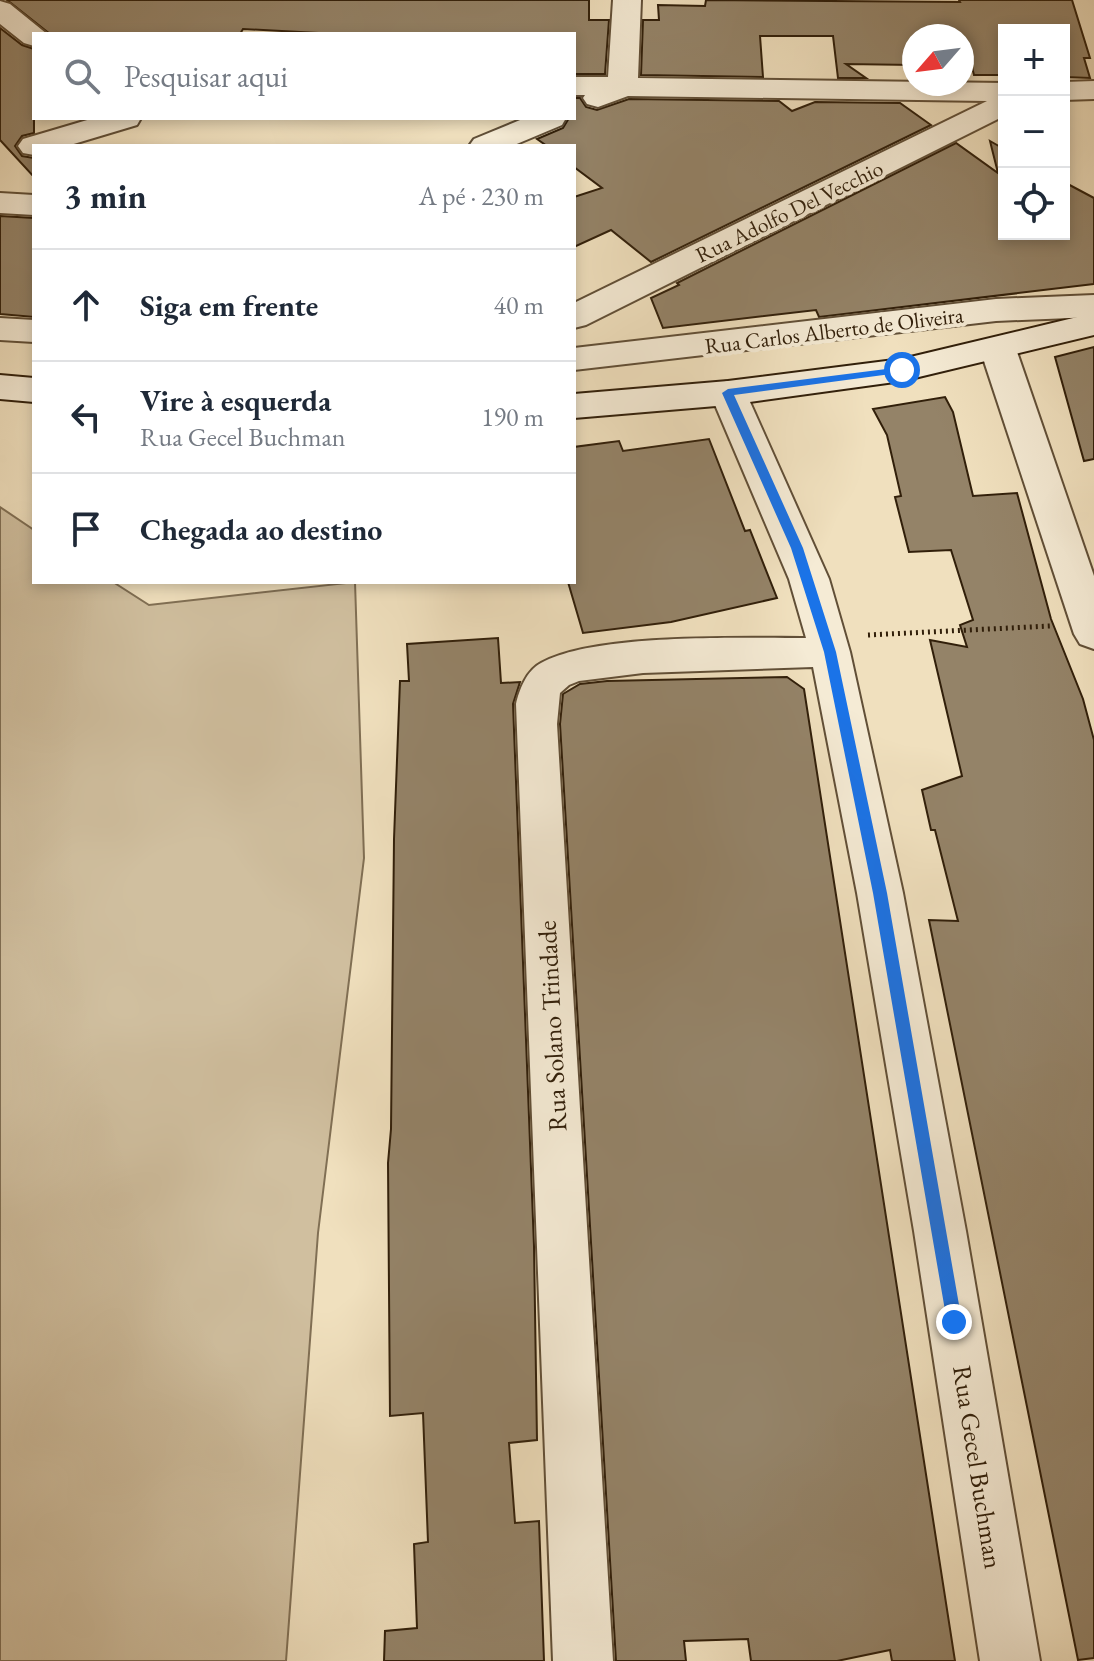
<!DOCTYPE html>
<html lang="pt">
<meta charset="utf-8">
<style>
body{margin:0;font-family:"EB Garamond",serif;background:#f6f6f7;color:#1f2937}
.controls{position:absolute;right:24px;top:24px;display:grid;overflow:hidden;border-radius:0px;box-shadow:0 4px 12px #0003}
.controls button{width:72px;height:72px;display:grid;place-items:center;padding:0;border:0;border-bottom:2px solid #e0e1e3;background:#fff;color:#1f2937;font:40px sans-serif}
.compass{position:absolute;left:902px;top:24px;width:72px;height:72px;border-radius:50%;background:#fff;box-shadow:0 4px 12px #0003;rotate:242deg}
.stop{position:absolute;width:24px;height:24px;margin:-18px;border:6px solid #1a73e8;border-radius:50%;background:#fff}
.stop.end{background:#1a73e8;border-color:#fff;box-shadow:0 2px 8px #0008}
.list{margin:0;padding:0;list-style:none}
h2{display:flex;justify-content:space-between;align-items:center;height:104px;margin:0;padding:0 32px;font-size:34px}
h2 small{font-size:26px;font-weight:400;color:#747a83}
.list li{display:grid;grid-template-columns:52px 1fr auto;gap:24px;align-items:center;box-sizing:border-box;height:112px;padding:0 32px;border-top:2px solid #e0e1e3}
.list b{display:block;font-size:30px;white-space:nowrap}
.list p{margin:0;font-size:26px;white-space:nowrap;color:#747a83}
.list em{font-size:26px;font-style:normal;color:#747a83}
.icon{flex:none;width:44px;height:44px;fill:none;stroke:currentColor;stroke-width:2;stroke-linecap:round;stroke-linejoin:round}
.map{position:relative;flex:none;width:1094px;height:1661px;overflow:hidden}
.search{position:absolute;background:#fff;box-shadow:0 4px 12px #0003;left:32px;top:32px;width:544px;height:88px;display:flex;align-items:center;gap:20px;box-sizing:border-box;padding:0 28px;border-radius:0px;color:#747a83;font-size:30px}
.panel{position:absolute;background:#fff;box-shadow:0 4px 12px #0003;left:32px;top:144px;width:544px;height:440px;border-radius:0px}
.map>svg:first-child{display:block}
.green{fill:#d0bf9f;stroke:#806f54;stroke-width:2}
.building{fill:#948368;stroke:#311f0a;stroke-width:2}
.lines{fill:none;stroke-linecap:round;stroke-linejoin:round}
.street-casing{stroke:#614f37;stroke-width:4}
.secondary-casing{stroke:#311f0a;stroke-width:4}
.path{stroke:#311f0a;stroke-width:5;stroke-dasharray:2 4;stroke-linecap:butt}
.street{fill:#f5ebd5;fill-rule:evenodd}
.secondary{fill:#f5ebd5;fill-rule:evenodd}
.route{fill:#1a73e8}
.labels{text-anchor:middle;stroke-width:8;stroke-linejoin:round;paint-order:stroke}
.far-street-label{font-size:22px;fill:#311f0a;stroke:#f5ebd5}
.street-label{font-size:26px;fill:#311f0a;stroke:#f5ebd5}
</style>
<div class="map">
<svg width="1094" height="1661" viewBox="0 0 1094 1661">
<rect width="100%" height="100%" fill="#f0e0be"/>
<filter id="stains"><feTurbulence type="fractalNoise" baseFrequency=".0025" numOctaves="4"/><feColorMatrix values="0 0 0 0 .2 0 0 0 0 .09 0 0 0 0 .02 0 0 0 .5 -.17"/></filter>
<radialGradient id="worn" r=".72"><stop offset=".6" stop-color="#630" stop-opacity="0"/><stop offset="1" stop-color="#630" stop-opacity=".3"/></radialGradient>
<path class="green" d="M0,507L34,530V582H113L149,605L355,582L364,858L318,1233L286,1661H0Z"/>
<g class="building">
<path d="M7,0H589V20H609L605,74H574V34H337L243,29L240,34H50Z"/>
<path d="M706,0L960,2L959,0H1072L1090,58H1084L1090,78L1064,77V30H1004V75H974L972,67H962V36H914V65L846,64L866,78H838L833,36H760L763,77L641,75L643,20H659L658,5L705,6Z"/>
<path d="M0,28L22,45L34,49V133L22,136L15,146L22,156L34,158V177L0,140Z"/>
<path d="M574,98H580L586,107L597,110L629,99L779,101L792,111L815,102L900,103L931,125L651,262L611,230L574,247V197L602,188L574,167V146H547L537,139L563,128L569,118H574Z"/>
<path d="M990,141L1004,149V234H1064V182L1094,198V284L819,317L816,310L663,328L651,298L679,285L677,283L956,143L998,173Z"/>
<path d="M0,216L34,218V317L0,314Z"/>
<path d="M1094,347V459L1084,461L1055,357Z"/>
<path d="M945,397L953,412L973,496L1017,493L1051,619L1083,699L1094,740V1658L1078,1660L929,920L958,921L935,830H931L922,790L962,776L930,640L967,647L960,625L973,620L951,550L909,552L895,497L901,496L887,435L873,409Z"/>
<path d="M709,439L745,531L750,530L777,598L671,622L583,633L568,582H574V447L619,441L623,451Z"/>
<path d="M498,638L501,683L520,682L513,704L534,1246L537,1440L509,1443L515,1523L539,1521L544,1661H384L385,1631L417,1628L414,1544L428,1542L423,1413L390,1416L388,1163L391,1129L394,839L400,681H409L407,644Z"/>
<path d="M787,677L804,689L955,1661H892L890,1650L837,1661H751L748,1639L684,1641L686,1661H616L560,724L563,694L580,684L607,681Z"/>
</g>
<g class="lines">
<g class="street-casing">
<g id="street">
<path d="M613,0H641L638,78L1004,83V116L586,325L574,328V303L987,101L628,96L598,107L587,104L583,98L585,95H574V77H608Z"/>
<path d="M0,1L10,4L47,34H34V46L24,43L0,24Z"/>
<path d="M1094,81V99L1064,100V82Z"/>
<path d="M94,118H141L137,125L67,146H34V155L23,153L18,146L23,139Z"/>
<path d="M525,118H566L562,125L512,146H469L474,139Z"/>
<path d="M0,193L34,195V215L0,213Z"/>
<path d="M1094,295V317L996,321L574,370V348L996,299Z"/>
<path d="M0,318L34,320V342L0,340Z"/>
<path d="M998,338L1010,341L1016,349L1094,576V649L1080,644L1074,634L980,349L986,341Z"/>
<path d="M728,381L741,385L746,393L829,579L850,652L903,893L966,1231L1040,1661H980L914,1231L857,893L813,667L643,673L579,681L569,685L560,693L557,724L613,1661H553L516,704C519,690 527,670 541,663C595,633 741,638 806,638L789,579L710,393L715,385Z"/>
</g>
</g>
<g class="secondary-casing">
<g id="secondary">
<path d="M1094,313V335L902,381L728,405L574,418V394L728,381L902,359Z"/>
<path d="M0,375L34,378V402L0,399Z"/>
</g>
</g>
<path class="path" d="M868,635L1050,626"/>
<use href="#street" class="street"/>
<use href="#secondary" class="secondary"/>
</g>
<path class="route" d="M902,367L908,370L906,372L734,395L803,548L836,652L887,893L962,1322L954,1330L947,1322L873,893L824,652L791,548L722,393L728,389Z"/>
<g class="labels">
<g class="far-street-label">
<text transform="translate(789 211) rotate(-26)" y="8">Rua Adolfo Del Vecchio</text>
<text transform="translate(834 330) rotate(-7)" y="8">Rua Carlos Alberto de Oliveira</text>
</g>
<g class="street-label">
<text transform="translate(552 1026) rotate(-93)" y="9">Rua Solano Trindade</text>
<text transform="translate(978 1467) rotate(81)" y="9">Rua Gecel Buchman</text>
</g>
</g>
<rect width="100%" height="100%" filter="url(#stains)"/>
<rect width="100%" height="100%" fill="url(#worn)"/>
</svg>
<div class="controls">
<button>+</button>
<button>−</button>
<button><svg class="icon" aria-label="locate" viewBox="0 0 24 24"><circle cx="12" cy="12" r="6"/><path d="M12 2v4M12 18v4M2 12h4M18 12h4"/></svg></button>
</div>
<svg class="compass" viewBox="-18 -18 36 36"><path d="M0-13l5 13h-10z" fill="#e53935"/><path d="M0 13l5-13h-10z" fill="#747a83"/></svg>
<div class="stop" style="left:902px;top:370px"></div>
<div class="stop end" style="left:954px;top:1322px"></div>
<div class="search"><svg class="icon" aria-label="search" viewBox="0 0 24 24"><circle cx="10" cy="10" r="6"/><path d="M15 15l6 6"/></svg>Pesquisar aqui</div>
<section class="panel">
<h2>3 min<small>A pé · 230 m</small></h2>
<ul class="list">
<li><svg class="icon" aria-label="ahead" viewBox="0 0 24 24"><path d="M12 20V5M6 11l6-6 6 6"/></svg><div><b>Siga em frente</b></div><em>40 m</em></li>
<li><svg class="icon" aria-label="left" viewBox="0 0 24 24"><path d="M17 20v-9H6M10 6l-5 5 5 5"/></svg><div><b>Vire à esquerda</b><p>Rua Gecel Buchman</p></div><em>190 m</em></li>
<li><svg class="icon" aria-label="arrive" viewBox="0 0 24 24"><path d="M6 21V4h12l-3 4 3 4H6"/></svg><div><b>Chegada ao destino</b></div></li>
</ul>
</section>
</div>
